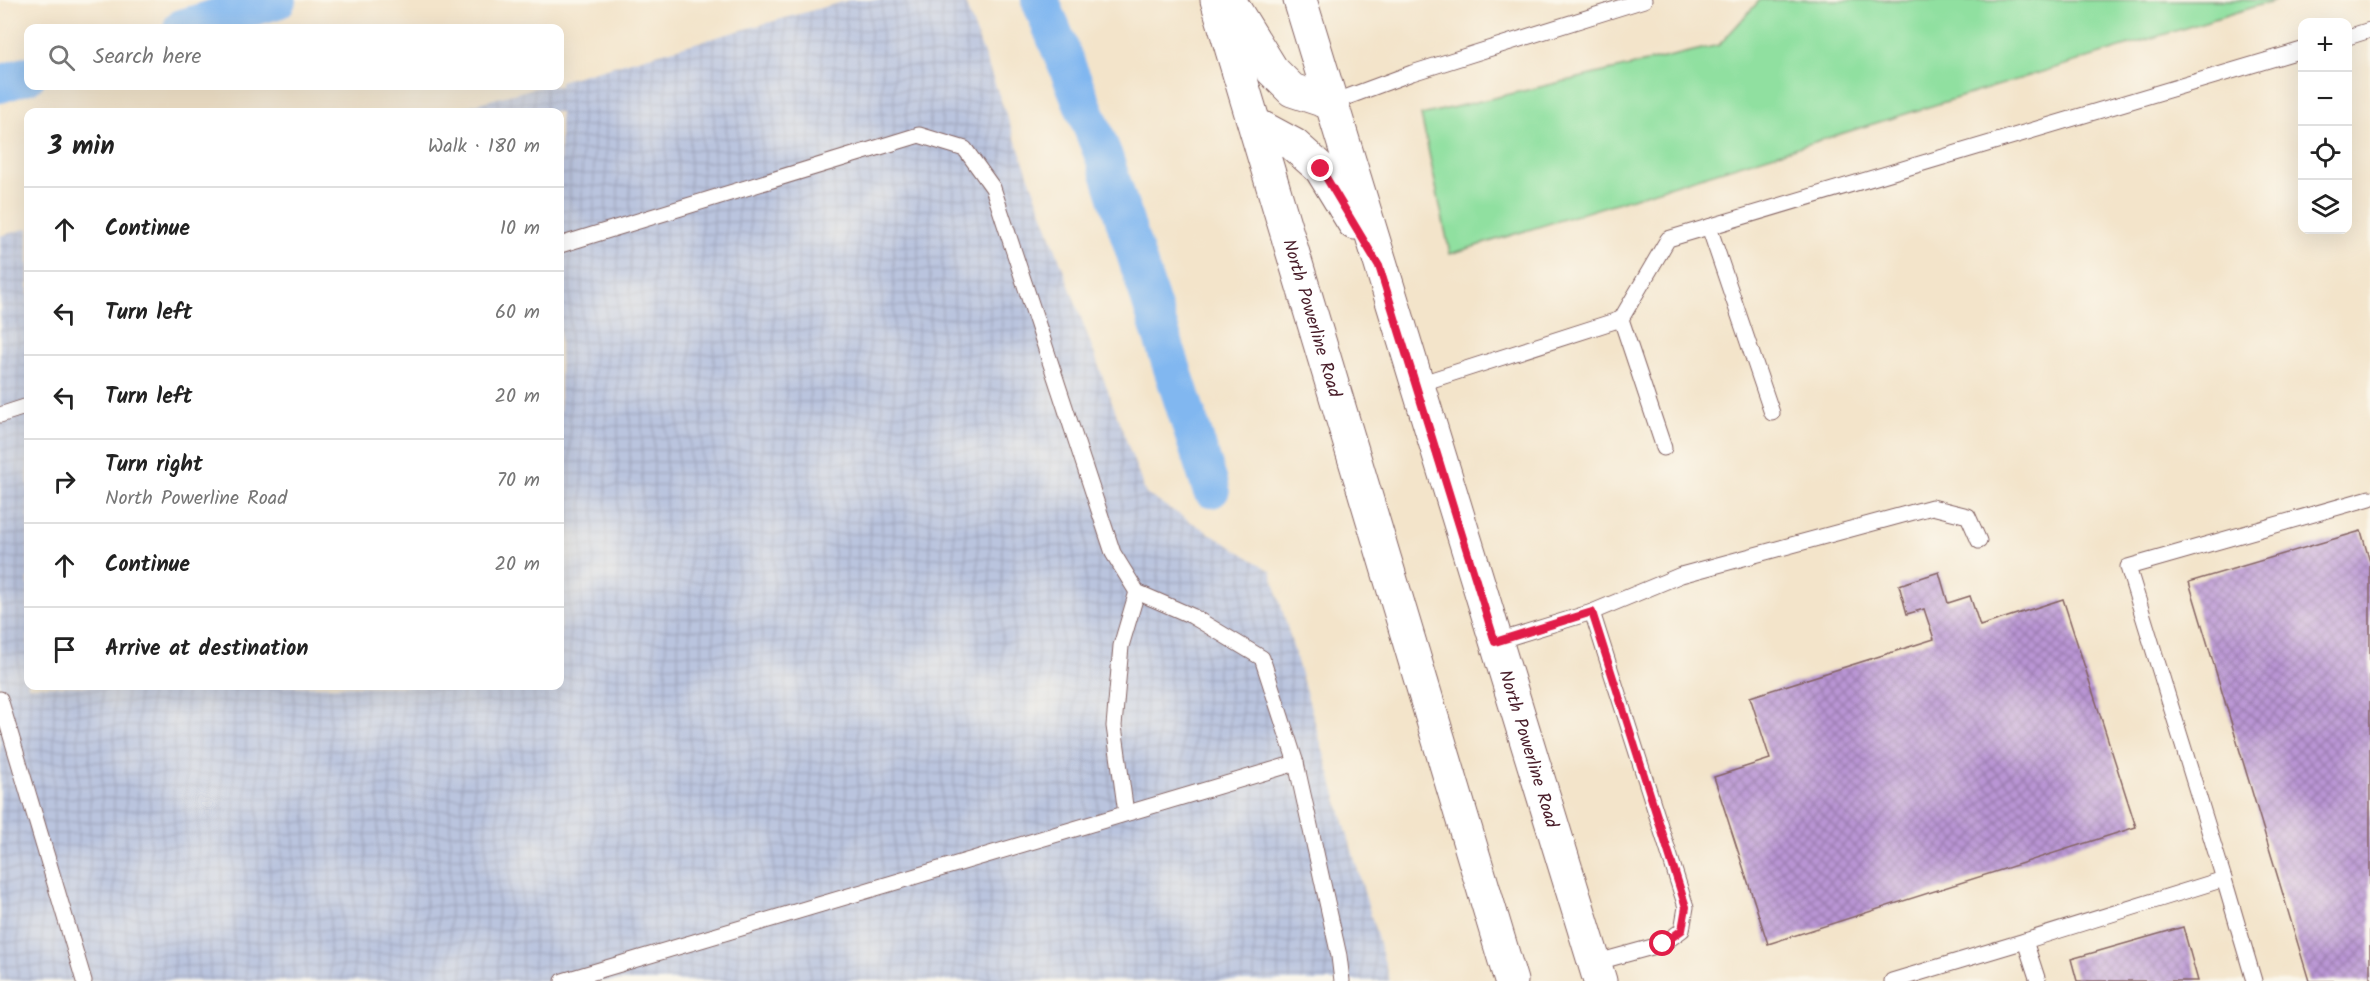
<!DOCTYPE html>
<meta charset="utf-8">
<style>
body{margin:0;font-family:Kalam,sans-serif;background:#f6f6f6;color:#222}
.controls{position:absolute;right:18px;top:18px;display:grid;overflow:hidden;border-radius:12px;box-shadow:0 6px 24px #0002}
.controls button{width:54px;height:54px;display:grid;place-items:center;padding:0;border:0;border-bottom:2px solid #e0e0e0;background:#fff;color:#222;font:30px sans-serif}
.stop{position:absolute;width:18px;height:18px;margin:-14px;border:4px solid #e11d48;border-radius:50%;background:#fff}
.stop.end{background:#e11d48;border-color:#fff;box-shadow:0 2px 6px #0008}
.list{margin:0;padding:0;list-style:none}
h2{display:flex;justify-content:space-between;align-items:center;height:78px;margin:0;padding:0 24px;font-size:26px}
h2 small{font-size:20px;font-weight:400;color:#767676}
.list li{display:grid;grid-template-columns:39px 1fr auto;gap:18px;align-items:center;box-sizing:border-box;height:84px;padding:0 24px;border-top:2px solid #e0e0e0}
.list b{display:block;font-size:22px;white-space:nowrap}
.list p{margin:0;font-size:20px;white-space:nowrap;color:#767676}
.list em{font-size:20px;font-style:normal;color:#767676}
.icon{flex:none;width:33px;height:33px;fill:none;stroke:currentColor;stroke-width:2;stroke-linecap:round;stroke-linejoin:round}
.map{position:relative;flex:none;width:2370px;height:981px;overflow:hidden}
.search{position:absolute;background:#fff;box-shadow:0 6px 24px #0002;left:24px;top:24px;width:540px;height:66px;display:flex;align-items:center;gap:15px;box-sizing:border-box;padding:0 21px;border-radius:12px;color:#767676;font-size:22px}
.panel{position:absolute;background:#fff;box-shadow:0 6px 24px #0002;left:24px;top:108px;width:540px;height:582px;border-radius:12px}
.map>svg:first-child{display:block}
.industrial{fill:url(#industrial-grid)}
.green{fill:#90e0a0;stroke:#6d8066;stroke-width:1.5}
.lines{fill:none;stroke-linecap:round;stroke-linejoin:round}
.canal{stroke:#81b7f0;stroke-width:38}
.building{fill:url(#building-cross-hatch)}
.lane-casing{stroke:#856463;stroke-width:17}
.secondary-casing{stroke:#856463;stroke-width:35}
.lane{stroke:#fff;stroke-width:15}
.secondary{stroke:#fff;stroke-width:33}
.route{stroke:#e11d48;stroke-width:8}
.labels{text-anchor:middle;stroke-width:6;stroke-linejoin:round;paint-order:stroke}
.street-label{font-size:18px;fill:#4a1f2b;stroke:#fbf7ec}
</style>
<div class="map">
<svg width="2370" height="981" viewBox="0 0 2370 981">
<defs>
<pattern id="industrial-grid" width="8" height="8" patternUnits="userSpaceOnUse" patternTransform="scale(1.5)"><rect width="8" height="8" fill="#bac4de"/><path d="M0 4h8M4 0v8" fill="none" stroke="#a1a8bf"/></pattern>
<pattern id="building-cross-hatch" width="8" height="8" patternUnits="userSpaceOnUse" patternTransform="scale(1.5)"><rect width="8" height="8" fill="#b995d4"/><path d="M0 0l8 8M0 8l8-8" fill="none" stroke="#9879ac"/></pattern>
</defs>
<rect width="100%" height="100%" fill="#fbf7ec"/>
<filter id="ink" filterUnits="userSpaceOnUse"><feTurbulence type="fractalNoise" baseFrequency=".0167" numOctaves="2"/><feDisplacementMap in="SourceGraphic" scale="12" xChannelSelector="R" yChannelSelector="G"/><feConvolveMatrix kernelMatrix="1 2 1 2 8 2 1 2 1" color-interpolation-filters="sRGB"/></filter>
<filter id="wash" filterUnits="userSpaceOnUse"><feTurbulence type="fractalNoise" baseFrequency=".008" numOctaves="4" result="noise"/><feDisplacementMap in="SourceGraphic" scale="24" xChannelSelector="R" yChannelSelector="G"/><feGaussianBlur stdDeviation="1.35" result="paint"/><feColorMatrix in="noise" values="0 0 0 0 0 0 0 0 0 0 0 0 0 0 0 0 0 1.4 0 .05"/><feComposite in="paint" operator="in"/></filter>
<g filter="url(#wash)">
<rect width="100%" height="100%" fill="#f3e4ca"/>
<path class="industrial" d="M849,0H964L1146,494L1271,571L1390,981H0V236L28,228V686H560V112H445L542,86H560V81Z"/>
<path class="green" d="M1760,0H2276L1450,254L1421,115L1719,45Z"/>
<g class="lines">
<g class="canal">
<path d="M1040,0L1104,157L1211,489"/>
<path d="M182,28L277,0"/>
<path d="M0,84L28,75"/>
</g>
</g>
<g id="blocks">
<g class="building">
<path d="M2361,531L2370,562V981H2309L2189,582Z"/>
<path d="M1939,572L1948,603L1970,596L1980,626L2063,599L2136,827L1768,944L1714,777L1770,759L1750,697L1934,639L1924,609L1907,614L1899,585Z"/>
<path d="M2183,927L2198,981H2077L2071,959Z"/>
</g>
</g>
</g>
<g filter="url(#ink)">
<use href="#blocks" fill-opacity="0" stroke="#856463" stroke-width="1.5"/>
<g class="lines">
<g class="lane-casing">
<g id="lane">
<path d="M2348,37L2370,30"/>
<path d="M1331,103L1412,73L1644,0"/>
<path d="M1709,227L1772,413"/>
<path d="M560,245L919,135L965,149L993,188L1113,553L1137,592L1192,616L1262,658L1296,763L1339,956L1342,981"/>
<path d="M1621,319L1664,448"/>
<path d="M1416,385L1621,319L1668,239L2302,50"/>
<path d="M0,415L28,406"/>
<path d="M1592,612L1686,907L1682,930L1663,944L1594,963"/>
<path d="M1495,642L1592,612L1681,575L1932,507L1968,516L1979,541"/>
<path d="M0,699L84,981"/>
<path d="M1126,813L1114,726L1121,646L1137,592"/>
<path d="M2224,879L2128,567L2370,498"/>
<path d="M2025,941L2224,879L2254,981"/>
<path d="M563,981L1296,763"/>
<path d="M1892,981L2025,941L2038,981"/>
</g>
</g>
<g class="secondary-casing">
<g id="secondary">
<path id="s1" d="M1217,0L1511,981"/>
<path id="s2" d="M1300,0L1600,981"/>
<path d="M1230,2L1272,70L1292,90L1331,103"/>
<path d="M1255,124L1294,145L1321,169L1354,223"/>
</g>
</g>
<use href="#lane" class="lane"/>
<use href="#secondary" class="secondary"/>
</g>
</g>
<g class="lines" filter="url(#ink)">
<path class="route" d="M1321,169L1379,266L1495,642L1592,612L1686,907L1682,930L1663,944"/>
</g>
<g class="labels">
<g class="street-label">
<text dy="6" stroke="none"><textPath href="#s1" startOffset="332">North Powerline Road</textPath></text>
<text dy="6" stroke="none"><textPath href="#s2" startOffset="783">North Powerline Road</textPath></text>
</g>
</g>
</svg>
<div class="controls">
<button>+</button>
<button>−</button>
<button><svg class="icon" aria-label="locate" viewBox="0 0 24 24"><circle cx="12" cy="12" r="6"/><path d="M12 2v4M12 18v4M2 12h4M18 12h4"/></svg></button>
<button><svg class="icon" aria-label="layers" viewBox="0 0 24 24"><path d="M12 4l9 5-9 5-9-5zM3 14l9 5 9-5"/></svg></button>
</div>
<div class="stop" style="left:1663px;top:944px"></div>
<div class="stop end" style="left:1321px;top:169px"></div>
<div class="search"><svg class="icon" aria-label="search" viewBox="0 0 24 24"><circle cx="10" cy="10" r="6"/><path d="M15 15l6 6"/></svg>Search here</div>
<section class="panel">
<h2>3 min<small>Walk · 180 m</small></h2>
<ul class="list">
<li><svg class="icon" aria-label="ahead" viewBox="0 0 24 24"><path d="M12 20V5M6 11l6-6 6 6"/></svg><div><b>Continue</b></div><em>10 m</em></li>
<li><svg class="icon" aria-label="left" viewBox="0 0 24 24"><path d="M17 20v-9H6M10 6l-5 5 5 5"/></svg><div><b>Turn left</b></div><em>60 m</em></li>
<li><svg class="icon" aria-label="left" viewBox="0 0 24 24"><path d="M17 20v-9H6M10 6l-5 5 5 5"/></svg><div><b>Turn left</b></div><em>20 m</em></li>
<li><svg class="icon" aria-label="right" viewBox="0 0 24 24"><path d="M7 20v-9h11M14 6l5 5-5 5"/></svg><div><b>Turn right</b><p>North Powerline Road</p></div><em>70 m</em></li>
<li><svg class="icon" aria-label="ahead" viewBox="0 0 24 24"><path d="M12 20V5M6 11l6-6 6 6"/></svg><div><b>Continue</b></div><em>20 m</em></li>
<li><svg class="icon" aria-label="arrive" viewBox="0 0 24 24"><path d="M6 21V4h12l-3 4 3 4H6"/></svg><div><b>Arrive at destination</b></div></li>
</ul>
</section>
</div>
